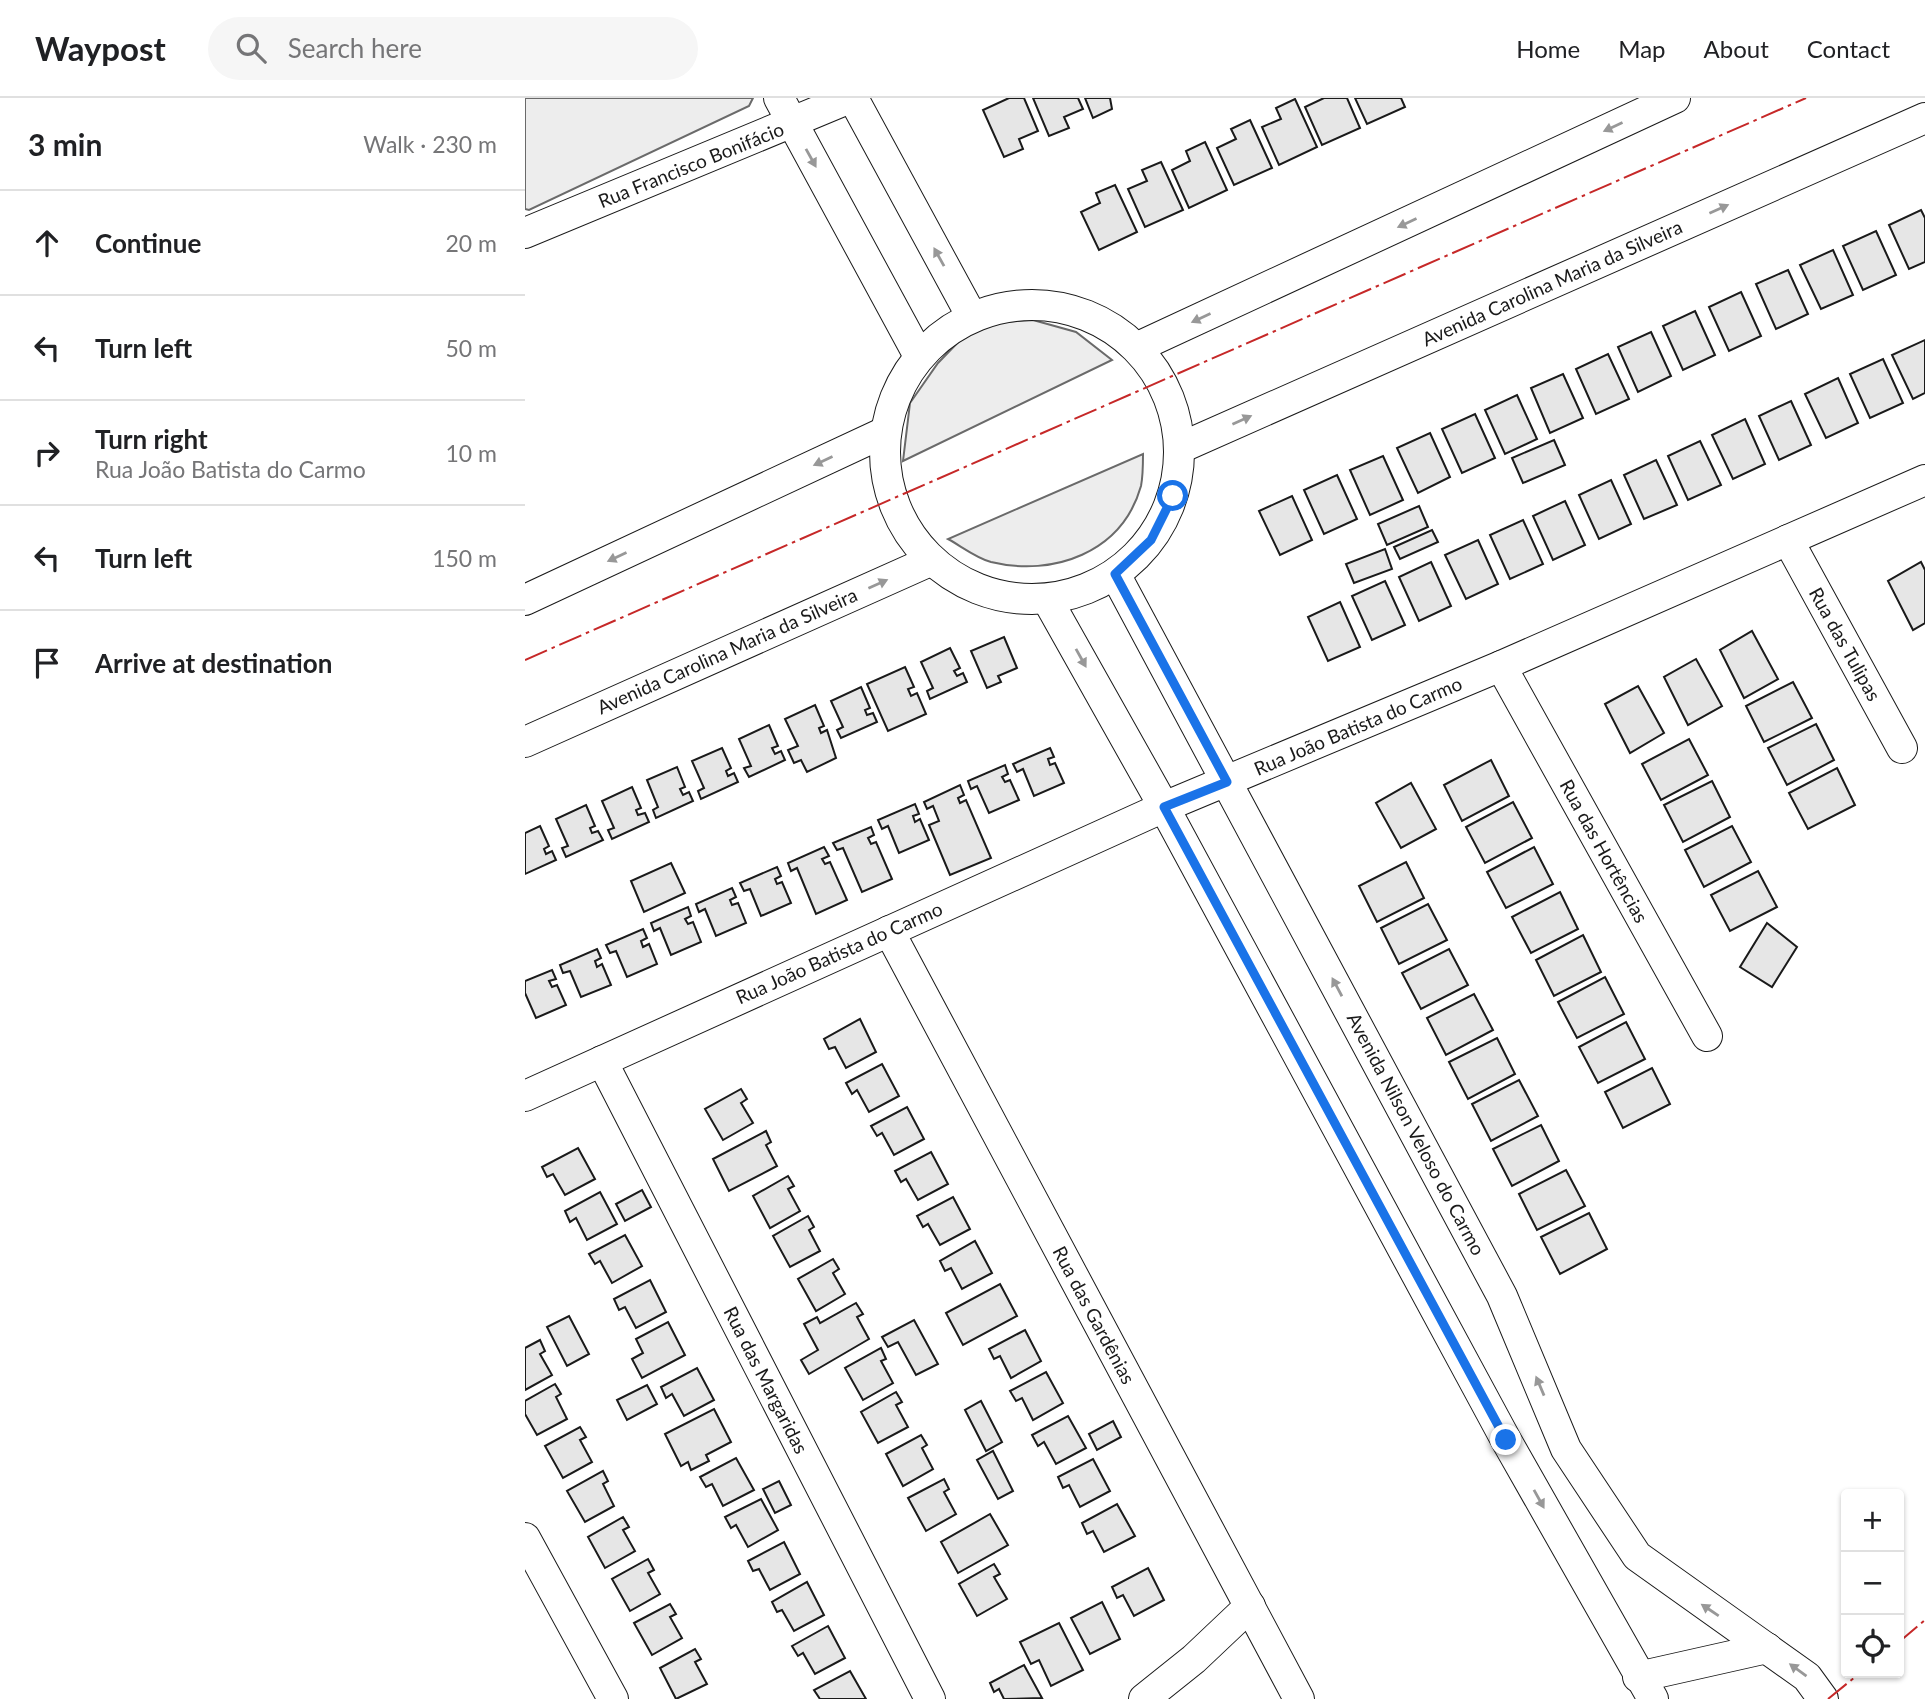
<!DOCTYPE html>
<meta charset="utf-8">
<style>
body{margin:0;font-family:Lato,sans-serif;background:#f6f6f6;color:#202124}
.controls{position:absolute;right:21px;bottom:21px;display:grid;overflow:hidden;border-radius:7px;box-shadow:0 2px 5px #0004}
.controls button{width:63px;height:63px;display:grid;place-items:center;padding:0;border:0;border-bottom:2px solid #e0e0e0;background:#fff;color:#202124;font:35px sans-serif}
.stop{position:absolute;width:21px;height:21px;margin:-16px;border:5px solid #1a73e8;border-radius:50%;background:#fff}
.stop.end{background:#1a73e8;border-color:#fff;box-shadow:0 2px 7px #0008}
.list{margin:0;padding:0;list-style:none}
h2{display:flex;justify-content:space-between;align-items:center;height:91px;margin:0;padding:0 28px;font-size:30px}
h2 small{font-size:23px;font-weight:400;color:#757577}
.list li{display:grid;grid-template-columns:46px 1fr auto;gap:21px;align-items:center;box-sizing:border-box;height:105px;padding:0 28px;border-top:2px solid #e0e0e0}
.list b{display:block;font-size:26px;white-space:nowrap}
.list p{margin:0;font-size:23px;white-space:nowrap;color:#757577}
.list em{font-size:23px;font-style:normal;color:#757577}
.icon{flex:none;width:38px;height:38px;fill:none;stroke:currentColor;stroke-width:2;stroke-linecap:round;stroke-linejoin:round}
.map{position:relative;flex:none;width:1400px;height:1601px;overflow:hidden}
header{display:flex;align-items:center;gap:42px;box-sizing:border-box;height:98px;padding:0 35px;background:#fff;border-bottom:2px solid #e0e0e0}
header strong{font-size:33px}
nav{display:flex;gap:38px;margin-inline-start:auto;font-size:24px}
.search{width:490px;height:63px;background:#f6f6f6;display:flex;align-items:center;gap:18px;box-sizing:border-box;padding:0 24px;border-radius:38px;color:#757577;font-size:26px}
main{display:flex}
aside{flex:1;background:#fff}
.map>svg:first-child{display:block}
.green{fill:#ededed;stroke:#6a6a6a;stroke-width:2}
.building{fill:#e6e6e6;stroke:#1a1a1a;stroke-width:2}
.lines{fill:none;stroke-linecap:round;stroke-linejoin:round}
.minor-casing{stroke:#1a1a1a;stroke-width:32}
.minor{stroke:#fff;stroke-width:30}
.power{stroke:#c62828;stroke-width:2;stroke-dasharray:24 5 3.5 5;stroke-linecap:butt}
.oneway{fill:#989898}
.route{stroke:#1a73e8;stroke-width:9}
.labels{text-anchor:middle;stroke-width:5;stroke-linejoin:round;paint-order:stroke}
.street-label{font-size:19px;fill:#1a1a1a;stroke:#fff}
</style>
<header>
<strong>Waypost</strong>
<div class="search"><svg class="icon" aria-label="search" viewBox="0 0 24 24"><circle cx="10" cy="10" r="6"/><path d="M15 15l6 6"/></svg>Search here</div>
<nav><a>Home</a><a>Map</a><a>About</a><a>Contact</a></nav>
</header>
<main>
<aside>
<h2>3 min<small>Walk · 230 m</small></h2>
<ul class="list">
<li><svg class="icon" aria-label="ahead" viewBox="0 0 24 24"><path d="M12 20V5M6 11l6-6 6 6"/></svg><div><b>Continue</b></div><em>20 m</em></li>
<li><svg class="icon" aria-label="left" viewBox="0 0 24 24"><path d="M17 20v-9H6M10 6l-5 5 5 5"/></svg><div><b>Turn left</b></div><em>50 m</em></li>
<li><svg class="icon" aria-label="right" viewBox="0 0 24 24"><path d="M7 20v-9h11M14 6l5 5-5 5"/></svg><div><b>Turn right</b><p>Rua João Batista do Carmo</p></div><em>10 m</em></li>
<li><svg class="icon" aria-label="left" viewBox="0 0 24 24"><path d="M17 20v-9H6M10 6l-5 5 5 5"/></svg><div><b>Turn left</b></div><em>150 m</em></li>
<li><svg class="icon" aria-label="arrive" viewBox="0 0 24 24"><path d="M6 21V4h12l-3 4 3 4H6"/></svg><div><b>Arrive at destination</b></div></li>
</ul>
</aside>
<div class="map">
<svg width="1400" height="1601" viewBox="0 0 1400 1601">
<rect width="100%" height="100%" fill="#fff"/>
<g class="green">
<path d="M0,0H228L224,8L4,112L0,111Z"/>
<path d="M508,222L551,234L587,262L378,363L385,305L413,265L442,235L477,224Z"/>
<path d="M618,356C618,366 618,378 616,388C597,455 528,479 466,464C451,460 436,448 423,441Z"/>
</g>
<g class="building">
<path d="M484,0H499L513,33L494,41L498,51L479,59L458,12Z"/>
<path d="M508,0H553L558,11L539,19L544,30L524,38Z"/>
<path d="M560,0H585L587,11L568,20Z"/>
<path d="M822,0L835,30L797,47L780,9L799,0Z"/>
<path d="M830,0H876L880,9L842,26Z"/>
<path d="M770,1L792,49L754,67L737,29L756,21L751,10Z"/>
<path d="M725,22L747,70L709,87L692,50L711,41L706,31Z"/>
<path d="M680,44L702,92L664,110L647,72L665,63L661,53Z"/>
<path d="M636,64L658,112L620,129L603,91L622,83L617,72Z"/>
<path d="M590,87L612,134L574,152L556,114L575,105L571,95Z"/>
<path d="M1396,112L1400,120V164L1384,171L1364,127Z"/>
<path d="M1351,133L1371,177L1338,192L1318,148Z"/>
<path d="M1308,152L1328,197L1296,211L1275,167Z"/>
<path d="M1263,172L1283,216L1251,231L1231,186Z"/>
<path d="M1216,194L1236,238L1204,253L1184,209Z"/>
<path d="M1170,213L1190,257L1158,272L1138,228Z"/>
<path d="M1126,234L1146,278L1113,294L1093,249Z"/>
<path d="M1400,242V295L1388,301L1367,257Z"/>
<path d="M1083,256L1104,301L1071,316L1051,271Z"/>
<path d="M1358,261L1378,305L1345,320L1325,276Z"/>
<path d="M1038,276L1058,320L1025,335L1006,290Z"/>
<path d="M1313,280L1333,325L1301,340L1280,296Z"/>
<path d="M992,297L1012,341L980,356L960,312Z"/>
<path d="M1266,303L1286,347L1254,362L1234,318Z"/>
<path d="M950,316L970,360L937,375L917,331Z"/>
<path d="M1220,321L1240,366L1208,381L1187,337Z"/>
<path d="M905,335L925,379L893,395L872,350Z"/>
<path d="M1029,342L1040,367L998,385L987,360Z"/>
<path d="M1175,343L1196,387L1163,402L1143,358Z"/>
<path d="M858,358L878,402L845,417L825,372Z"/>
<path d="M1131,362L1152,407L1119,421L1099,377Z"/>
<path d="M812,377L832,421L799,436L779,392Z"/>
<path d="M1086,382L1106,426L1074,441L1054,397Z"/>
<path d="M767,398L787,442L755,457L734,413Z"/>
<path d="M1040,403L1060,447L1028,462L1008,418Z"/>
<path d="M894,408L903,429L862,447L853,426Z"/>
<path d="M998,422L1018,466L985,481L965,437Z"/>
<path d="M907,432L913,444L875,461L869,449Z"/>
<path d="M953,442L973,486L941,501L920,457Z"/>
<path d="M860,451L867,471L829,485L821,466Z"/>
<path d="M906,464L926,508L894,523L874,479Z"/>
<path d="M1396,464L1400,472V525L1388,532L1363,483Z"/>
<path d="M860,483L880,527L847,542L827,498Z"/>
<path d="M815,504L835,549L803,563L783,519Z"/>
<path d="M1227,533L1253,581L1219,600L1195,552Z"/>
<path d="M479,539L492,570L473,578L476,584L462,590L446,553Z"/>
<path d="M425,550L435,570L429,573L432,578L438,575L442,584L405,601L402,593L408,590L396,564Z"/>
<path d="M1171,561L1197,608L1163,627L1139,579Z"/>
<path d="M380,569L389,589L383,591L386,598L392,595L401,616L363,633L342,586Z"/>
<path d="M1268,584L1287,620L1239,644L1221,608Z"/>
<path d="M1113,588L1139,635L1105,655L1080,606Z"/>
<path d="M336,589L345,610L340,612L342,617L348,615L352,624L316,640L312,632L318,629L306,603Z"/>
<path d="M290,607L299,628L294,630L296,635L302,632L311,660L282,674L276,662L269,665L263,652L273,648L260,621Z"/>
<path d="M1291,626L1309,662L1262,687L1243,650Z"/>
<path d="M244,627L253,648L247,650L250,656L256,653L260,662L224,679L219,670L226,668L214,641Z"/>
<path d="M1164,641L1183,677L1136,702L1117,666Z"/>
<path d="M197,650L206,670L201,673L203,678L209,675L213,684L176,701L173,693L179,690L167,663Z"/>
<path d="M525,650L529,659L523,661L525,667L530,665L539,685L509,698L498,671L492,674L488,666Z"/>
<path d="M966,662L984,698L937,723L919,687Z"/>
<path d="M480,667L483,676L477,679L480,684L485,682L494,702L464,715L452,688L446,691L443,683Z"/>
<path d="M152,669L160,689L155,691L158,697L164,694L168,703L131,720L128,712L133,709L122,682Z"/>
<path d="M1312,670L1330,707L1283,731L1264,695Z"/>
<path d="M1187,683L1205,719L1158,744L1139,707Z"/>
<path d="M886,685L911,731L876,750L851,705Z"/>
<path d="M435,687L439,697L433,700L435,705L441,702L466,760L425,777L404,727L414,723L408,708L402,711L399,704Z"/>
<path d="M107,689L116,710L111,712L113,717L120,715L124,724L87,741L83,732L89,730L77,703Z"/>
<path d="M988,704L1007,740L960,765L941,729Z"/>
<path d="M390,706L394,716L388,718L390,724L395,721L404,742L374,755L363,728L357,731L353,722Z"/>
<path d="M61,707L70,728L65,730L67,735L73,733L78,742L41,759L37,750L43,748L31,721Z"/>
<path d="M15,728L24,748L19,751L21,756L27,753L31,762L0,776V735Z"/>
<path d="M1207,728L1226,764L1179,789L1160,752Z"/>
<path d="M346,729L349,737L343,740L346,746L351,744L367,781L337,794L318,750L312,752L308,745Z"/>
<path d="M299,749L304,758L297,761L300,766L305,764L322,802L291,816L272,770L266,773L263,765Z"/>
<path d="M1009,749L1028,786L981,810L962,774Z"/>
<path d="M881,764L899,800L852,824L834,788Z"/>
<path d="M146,765L160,795L119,814L106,783Z"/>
<path d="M252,769L256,778L250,781L252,786L257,784L266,805L236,818L225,791L219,793L215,785Z"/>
<path d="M1233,773L1252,809L1205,833L1186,797Z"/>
<path d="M207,790L211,799L205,802L207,807L213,805L221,825L191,838L180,811L174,814L171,806Z"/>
<path d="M1035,794L1053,831L1006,855L987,819Z"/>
<path d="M903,806L922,842L874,866L856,830Z"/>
<path d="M163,809L166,818L160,821L163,826L168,824L176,844L146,857L135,830L129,833L126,825Z"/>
<path d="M1242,825L1272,849L1247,889L1215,869Z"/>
<path d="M118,831L122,840L116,843L118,849L124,846L132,866L102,879L91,853L85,855L81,847Z"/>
<path d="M1058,837L1076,874L1029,898L1011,862Z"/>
<path d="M72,851L76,860L70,863L72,869L77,866L86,887L56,899L45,873L38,875L35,867Z"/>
<path d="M924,851L943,887L896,911L877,875Z"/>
<path d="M27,872L31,881L24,883L27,889L32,887L41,907L11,920L0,895V883Z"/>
<path d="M1080,879L1099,916L1052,940L1033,904Z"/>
<path d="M949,896L968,932L921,957L902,920Z"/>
<path d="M335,921L351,954L321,970L310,949L304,951L299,941Z"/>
<path d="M1101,924L1120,961L1073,985L1054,949Z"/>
<path d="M972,940L990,976L943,1001L924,964Z"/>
<path d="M357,966L374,998L344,1014L332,992L327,996L321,985Z"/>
<path d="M1127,970L1145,1006L1098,1030L1080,994Z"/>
<path d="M994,982L1013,1018L966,1043L947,1006Z"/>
<path d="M216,991L222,1001L216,1005L228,1025L198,1042L180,1011Z"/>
<path d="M382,1009L399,1041L369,1057L357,1035L352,1038L346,1028Z"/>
<path d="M1016,1027L1034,1063L987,1088L968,1051Z"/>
<path d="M241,1033L246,1044L241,1047L252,1068L204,1093L188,1061Z"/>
<path d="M53,1050L70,1081L40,1097L28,1076L22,1079L17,1069Z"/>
<path d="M406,1054L423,1086L393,1102L381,1081L376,1084L370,1073Z"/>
<path d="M1041,1072L1060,1108L1012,1132L994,1096Z"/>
<path d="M263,1078L269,1088L263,1091L275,1113L245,1130L228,1098Z"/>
<path d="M117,1092L126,1109L100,1123L91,1106Z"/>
<path d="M75,1094L92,1126L62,1142L51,1120L45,1124L40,1113Z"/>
<path d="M428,1099L445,1131L415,1147L403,1126L398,1129L392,1118Z"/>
<path d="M1064,1115L1082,1151L1035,1176L1016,1139Z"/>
<path d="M283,1118L289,1129L284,1132L295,1153L265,1169L248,1138Z"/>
<path d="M100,1137L117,1168L87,1185L75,1163L70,1166L64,1156Z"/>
<path d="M450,1143L467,1175L437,1191L426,1170L420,1173L415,1163Z"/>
<path d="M308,1161L314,1171L308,1175L320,1196L291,1213L273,1181Z"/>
<path d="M125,1182L141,1214L111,1230L100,1209L94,1212L89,1201Z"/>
<path d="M475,1186L492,1218L438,1247L421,1215Z"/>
<path d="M331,1205L338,1216L332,1219L344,1241L284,1276L276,1262L293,1252L279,1226L292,1219L295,1225Z"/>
<path d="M44,1218L64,1256L42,1268L22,1229Z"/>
<path d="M389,1222L413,1266L391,1277L373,1244L363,1249L357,1239Z"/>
<path d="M143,1224L160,1257L117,1280L107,1261L118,1255L111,1241Z"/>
<path d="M500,1232L516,1263L486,1280L475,1258L469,1261L464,1251Z"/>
<path d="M15,1242L20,1253L15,1256L27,1277L0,1292V1250Z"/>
<path d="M356,1250L361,1261L356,1263L368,1285L338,1302L320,1270Z"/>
<path d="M172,1270L189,1302L159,1318L147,1296L141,1300L136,1289Z"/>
<path d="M521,1274L538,1305L508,1322L497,1300L491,1303L485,1293Z"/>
<path d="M30,1286L36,1296L31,1299L42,1321L12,1337L0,1316V1303Z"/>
<path d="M122,1287L132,1306L102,1322L92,1302Z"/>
<path d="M371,1294L377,1304L371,1307L383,1329L353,1345L336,1314Z"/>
<path d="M456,1303L477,1344L461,1353L440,1312Z"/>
<path d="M189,1311L206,1344L181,1357L184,1363L166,1372L163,1364L156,1368L140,1336Z"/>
<path d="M543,1318L561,1350L531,1366L519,1344L513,1348L507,1337Z"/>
<path d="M588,1323L596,1339L572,1352L564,1336Z"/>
<path d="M55,1329L61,1339L55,1342L67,1364L38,1380L20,1348Z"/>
<path d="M396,1337L402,1347L397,1350L408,1371L378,1388L361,1356Z"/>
<path d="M468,1353L488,1393L473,1401L452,1362Z"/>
<path d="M211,1360L229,1392L198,1408L187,1386L181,1389L175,1379Z"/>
<path d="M568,1361L585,1393L555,1409L544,1387L538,1390L533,1379Z"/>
<path d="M78,1373L83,1383L78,1386L89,1408L60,1424L42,1393Z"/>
<path d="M419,1381L424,1391L419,1394L431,1416L401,1433L383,1400Z"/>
<path d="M254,1383L266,1407L250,1415L238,1391Z"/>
<path d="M236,1401L253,1432L223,1449L211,1427L206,1430L200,1419Z"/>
<path d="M592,1406L610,1438L579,1454L568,1433L562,1436L557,1425Z"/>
<path d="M465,1416L483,1447L433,1475L416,1444Z"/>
<path d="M98,1419L104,1429L98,1432L110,1453L80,1470L63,1439Z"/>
<path d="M259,1444L275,1476L245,1492L234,1471L228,1473L223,1463Z"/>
<path d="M123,1461L129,1472L123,1475L135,1496L105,1513L87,1481Z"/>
<path d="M469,1466L475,1476L469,1479L482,1501L452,1518L434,1486Z"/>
<path d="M623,1470L639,1502L609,1518L598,1497L592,1500L587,1489Z"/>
<path d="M282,1484L299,1517L269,1533L257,1512L252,1514L247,1504Z"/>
<path d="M577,1504L595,1541L565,1556L546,1520Z"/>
<path d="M145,1506L151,1516L145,1519L157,1540L127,1557L109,1525Z"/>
<path d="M534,1525L558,1572L526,1588L514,1562L506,1566L495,1544Z"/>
<path d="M303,1528L320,1560L290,1576L278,1555L273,1558L267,1548Z"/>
<path d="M170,1551L176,1561L170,1564L182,1586L151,1601L135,1570Z"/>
<path d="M499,1567L517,1600L479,1601L474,1591L469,1594L465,1585Z"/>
<path d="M325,1573L341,1601H295L289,1592Z"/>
</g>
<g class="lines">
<g class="minor-casing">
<g id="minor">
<path d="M254,0L394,258"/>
<path d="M328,0L447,219"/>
<path d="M0,135L325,0"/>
<circle cx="507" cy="354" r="147"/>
<path d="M613,249L1150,0"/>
<path d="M655,350L1400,20"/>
<path d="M1263,442L1377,650"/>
<path d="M590,476L977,1198L1041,1351L1112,1458L1282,1579L1298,1601"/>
<path d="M522,501L639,709L981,1342L1128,1601"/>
<path d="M0,502L360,334"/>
<path d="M976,568L1182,938"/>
<path d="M0,644L405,463"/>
<path d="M364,833L774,1601"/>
<path d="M77,963L405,1601"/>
<path d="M0,998L639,709L976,568L1400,382"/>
<path d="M0,1440L88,1601"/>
<path d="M1113,1579L1242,1550"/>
<path d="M619,1601L669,1561L725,1508"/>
</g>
</g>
<use href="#minor" class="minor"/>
<g class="power">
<path d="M0,562L1281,0"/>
<path d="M1374,1544L1400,1522"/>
<path d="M1303,1601L1335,1575"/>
</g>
</g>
<defs><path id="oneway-solid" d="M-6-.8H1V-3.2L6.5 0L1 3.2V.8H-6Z" transform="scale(1.75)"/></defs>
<g class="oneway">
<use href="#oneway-solid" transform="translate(1088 29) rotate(155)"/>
<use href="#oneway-solid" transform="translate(286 60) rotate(61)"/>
<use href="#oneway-solid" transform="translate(1194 111) rotate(-24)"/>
<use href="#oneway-solid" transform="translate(882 125) rotate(155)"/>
<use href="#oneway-solid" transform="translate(414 159) rotate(-119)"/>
<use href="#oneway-solid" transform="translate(676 220) rotate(155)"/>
<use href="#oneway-solid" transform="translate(717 322) rotate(-24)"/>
<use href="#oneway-solid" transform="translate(298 363) rotate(155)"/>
<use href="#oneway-solid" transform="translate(92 459) rotate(155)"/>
<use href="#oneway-solid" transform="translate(353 486) rotate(-24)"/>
<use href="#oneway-solid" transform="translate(556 560) rotate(61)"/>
<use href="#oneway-solid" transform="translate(812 889) rotate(-118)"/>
<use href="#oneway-solid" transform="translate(1015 1288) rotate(-113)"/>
<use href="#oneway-solid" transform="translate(1014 1401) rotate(61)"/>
<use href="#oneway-solid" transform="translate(1185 1512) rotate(-146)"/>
<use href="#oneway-solid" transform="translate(1273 1572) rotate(-144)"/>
</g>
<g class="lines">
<path class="route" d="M648,398L626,442L590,476L702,684L639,709L981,1342"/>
</g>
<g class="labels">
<g class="street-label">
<text transform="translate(166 67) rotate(-22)" y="7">Rua Francisco Bonifácio</text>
<text transform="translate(1027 185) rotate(-24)" y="7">Avenida Carolina Maria da Silveira</text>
<text transform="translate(1320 546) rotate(61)" y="7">Rua das Tulipas</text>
<text transform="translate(202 553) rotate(-24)" y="7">Avenida Carolina Maria da Silveira</text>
<text transform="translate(833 628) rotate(-23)" y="7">Rua João Batista do Carmo</text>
<text transform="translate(1079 753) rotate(61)" y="7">Rua das Hortências</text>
<text transform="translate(314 855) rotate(-24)" y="7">Rua João Batista do Carmo</text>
<text transform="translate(891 1036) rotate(62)" y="7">Avenida Nilson Veloso do Carmo</text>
<text transform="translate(569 1217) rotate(62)" y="7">Rua das Gardênias</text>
<text transform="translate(241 1282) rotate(63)" y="7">Rua das Margaridas</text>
</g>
</g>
</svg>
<div class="controls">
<button>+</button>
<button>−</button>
<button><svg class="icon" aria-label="locate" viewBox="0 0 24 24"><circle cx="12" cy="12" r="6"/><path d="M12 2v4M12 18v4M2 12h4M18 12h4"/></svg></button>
</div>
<div class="stop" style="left:648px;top:398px"></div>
<div class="stop end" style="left:981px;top:1342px"></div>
</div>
</main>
